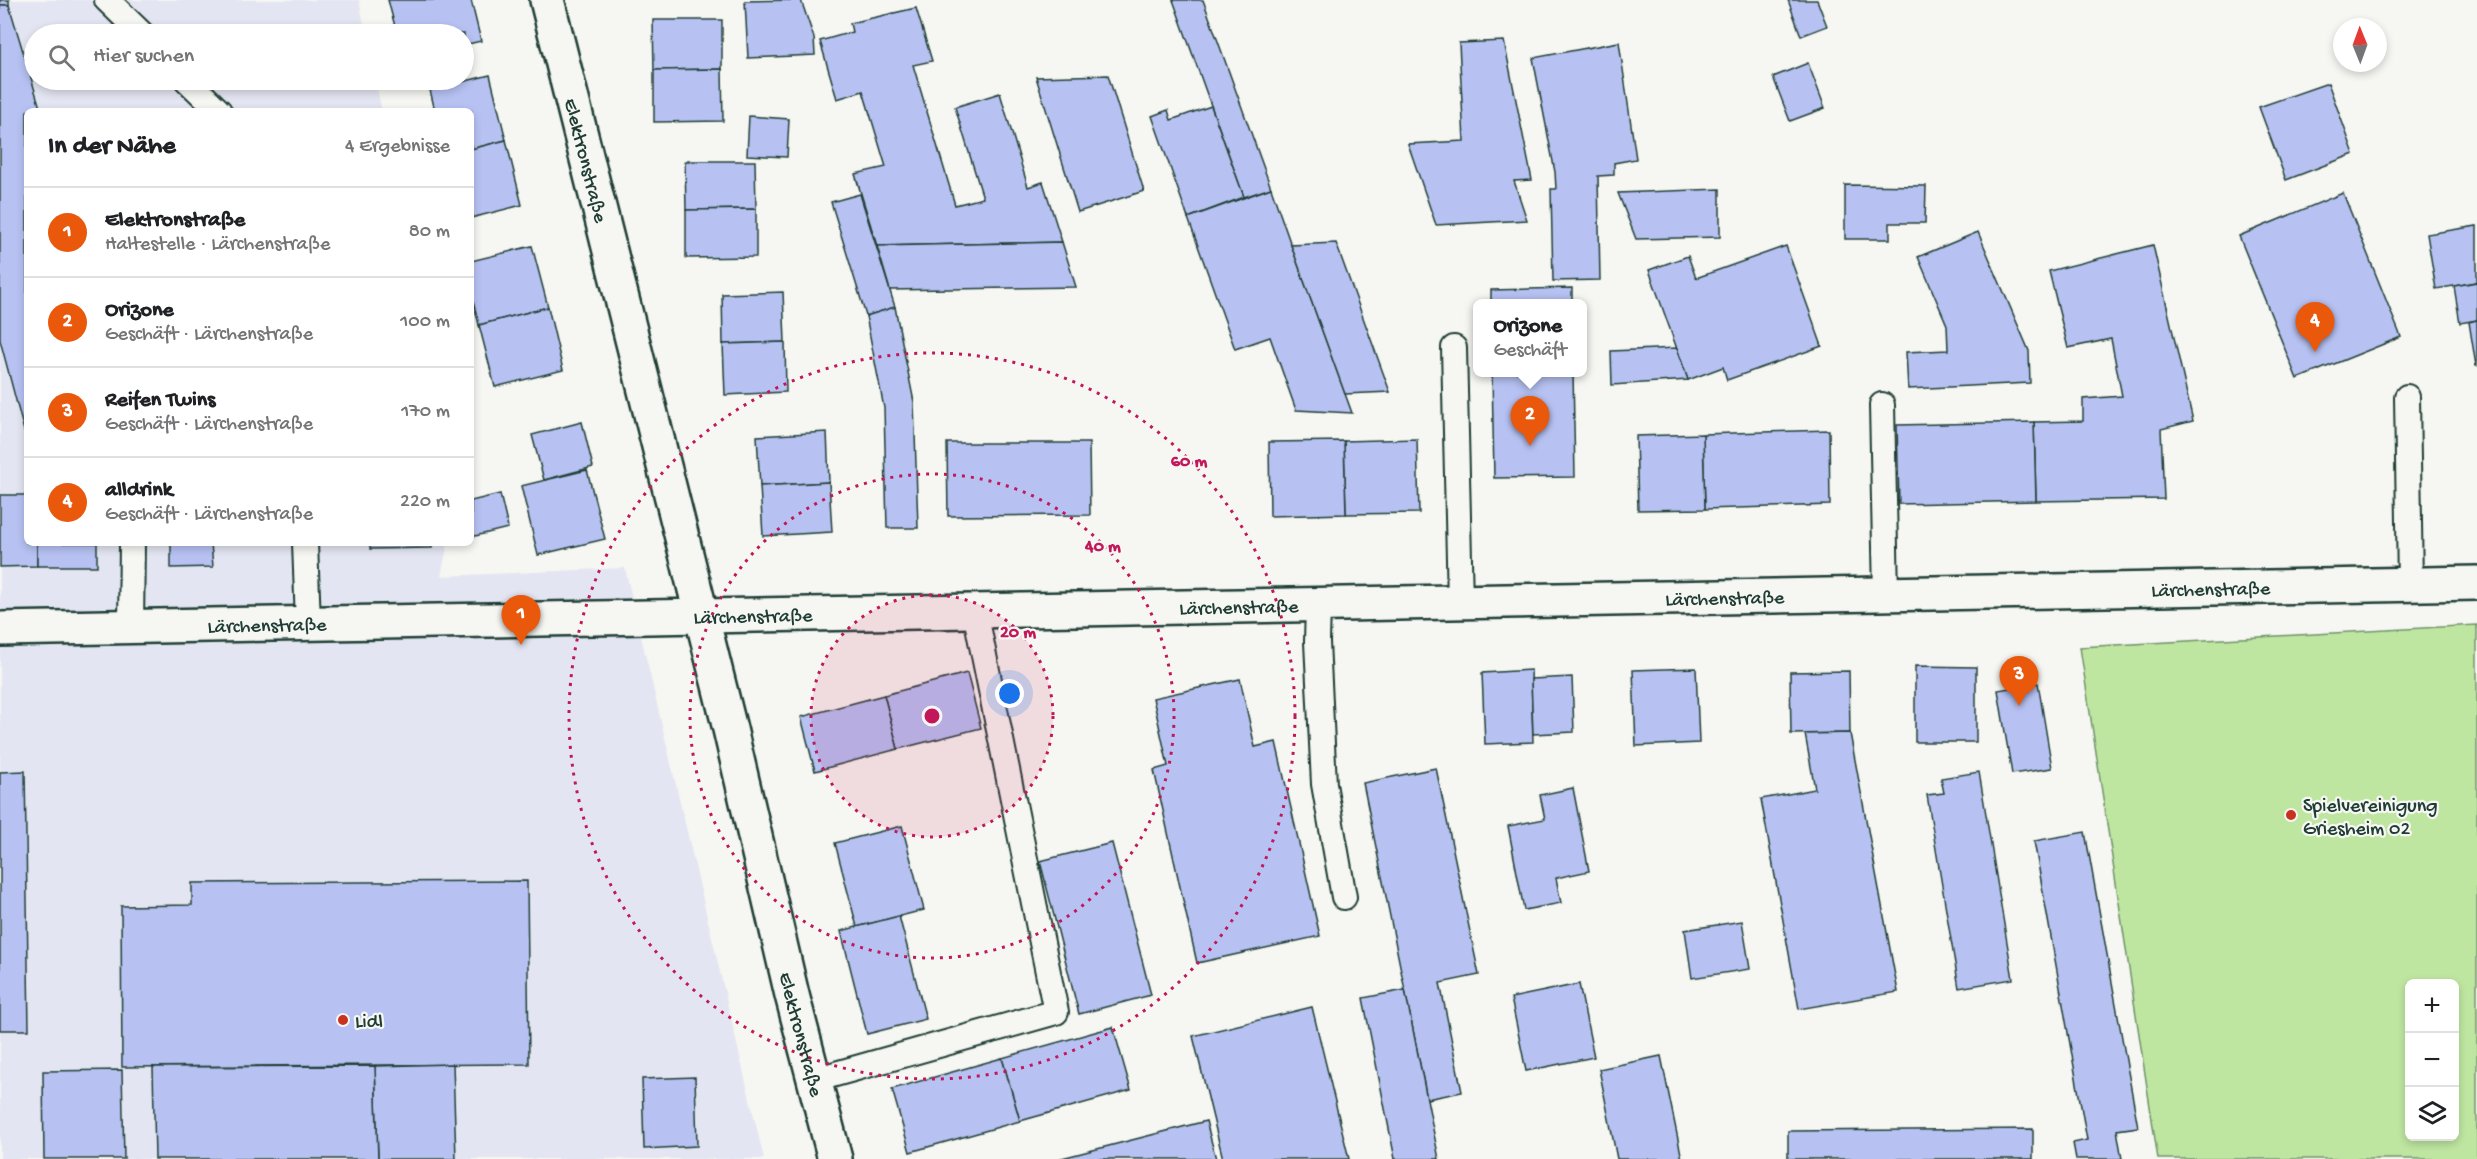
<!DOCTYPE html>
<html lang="de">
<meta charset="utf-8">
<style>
body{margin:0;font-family:"Gochi Hand",sans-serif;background:#f6f6f6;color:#202124}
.controls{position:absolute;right:18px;bottom:18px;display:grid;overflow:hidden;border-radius:9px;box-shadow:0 3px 9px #0003}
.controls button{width:54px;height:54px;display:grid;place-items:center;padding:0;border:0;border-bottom:2px solid #e0e0e0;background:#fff;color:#202124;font:30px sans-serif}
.compass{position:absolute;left:2333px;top:18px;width:54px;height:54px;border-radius:50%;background:#fff;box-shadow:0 3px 9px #0003;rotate:359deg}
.you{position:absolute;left:1010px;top:694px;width:21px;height:21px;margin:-15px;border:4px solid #fff;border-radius:50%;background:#1a73e8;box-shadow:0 0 0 9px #1a73e833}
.badge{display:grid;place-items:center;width:39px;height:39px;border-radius:50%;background:#ea580c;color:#fff;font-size:20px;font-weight:700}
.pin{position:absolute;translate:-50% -50px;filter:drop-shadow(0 2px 3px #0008)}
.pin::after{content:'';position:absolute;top:32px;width:21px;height:18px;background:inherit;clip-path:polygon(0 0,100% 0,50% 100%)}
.popup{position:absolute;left:1473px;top:299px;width:114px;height:78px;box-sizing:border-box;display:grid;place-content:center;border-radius:9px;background:#fff;filter:drop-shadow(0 2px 4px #0005);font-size:20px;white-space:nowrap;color:#757577}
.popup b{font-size:22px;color:#202124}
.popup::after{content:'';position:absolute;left:50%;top:100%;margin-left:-12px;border:12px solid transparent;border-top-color:#fff}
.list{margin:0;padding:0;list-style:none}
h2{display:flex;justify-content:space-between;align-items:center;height:78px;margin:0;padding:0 24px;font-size:26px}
h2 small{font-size:20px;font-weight:400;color:#757577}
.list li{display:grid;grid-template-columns:39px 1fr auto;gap:18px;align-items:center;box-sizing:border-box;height:90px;padding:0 24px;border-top:2px solid #e0e0e0}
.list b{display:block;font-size:22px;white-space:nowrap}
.list p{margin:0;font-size:20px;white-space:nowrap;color:#757577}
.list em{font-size:20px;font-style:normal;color:#757577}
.icon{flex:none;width:33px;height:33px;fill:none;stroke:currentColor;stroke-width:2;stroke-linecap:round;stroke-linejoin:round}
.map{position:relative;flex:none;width:2477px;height:1159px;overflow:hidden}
.search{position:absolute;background:#fff;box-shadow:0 3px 9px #0003;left:24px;top:24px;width:450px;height:66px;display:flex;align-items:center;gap:15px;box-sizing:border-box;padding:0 21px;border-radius:33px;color:#757577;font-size:22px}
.panel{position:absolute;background:#fff;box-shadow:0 3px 9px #0003;left:24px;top:108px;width:450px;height:438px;border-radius:9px}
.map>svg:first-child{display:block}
.built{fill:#e3e6f2}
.green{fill:#bfe6a1;stroke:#6f926a;stroke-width:1.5;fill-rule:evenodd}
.building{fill:#b7c2f3;stroke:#1f3d34;stroke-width:1.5}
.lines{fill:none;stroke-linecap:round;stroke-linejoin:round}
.service-casing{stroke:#1f3d34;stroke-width:28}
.minor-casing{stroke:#1f3d34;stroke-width:38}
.service{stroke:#f6f6f2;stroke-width:24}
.minor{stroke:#f6f6f2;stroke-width:33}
.ring{fill:none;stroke:#c2185b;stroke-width:3;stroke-dasharray:3 6}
.poi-dot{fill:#c8321e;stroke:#f6f6f2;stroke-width:2}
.labels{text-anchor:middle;stroke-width:4.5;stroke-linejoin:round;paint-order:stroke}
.street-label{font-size:20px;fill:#1f3d34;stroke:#f6f6f2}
.poi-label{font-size:20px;fill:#1f3d34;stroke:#f6f6f2;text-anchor:start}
.centre{fill:#c2185b;stroke:#f6f6f2;stroke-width:3}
.ring-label{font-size:18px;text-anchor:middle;font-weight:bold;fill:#c2185b;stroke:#f6f6f2;stroke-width:4.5;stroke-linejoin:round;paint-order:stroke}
</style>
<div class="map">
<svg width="2477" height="1159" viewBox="0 0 2477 1159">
<rect width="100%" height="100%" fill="#f6f6f2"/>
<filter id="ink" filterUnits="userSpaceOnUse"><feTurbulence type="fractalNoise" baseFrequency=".0167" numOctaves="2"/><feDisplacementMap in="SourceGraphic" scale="12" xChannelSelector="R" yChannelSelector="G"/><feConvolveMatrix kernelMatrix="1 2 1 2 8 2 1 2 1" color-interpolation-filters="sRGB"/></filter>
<g filter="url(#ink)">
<path class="built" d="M0,0H359L366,34H34V80H375L382,111H27V543H448L441,576L625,568L764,1159H0Z"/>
<path class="green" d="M2477,625V1159H2158L2080,647ZM2410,984H2454V1136H2410Z"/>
<g class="building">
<rect x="0" y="0" width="9" height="5"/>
<path d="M388,0H471L481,41L464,45V34H397Z"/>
<path d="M801,0L814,38L815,55L748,58L745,1Z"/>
<path d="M1173,0H1203L1271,188L1244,197Z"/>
<path d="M1788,0H1817L1827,26L1801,36Z"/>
<path d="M0,5H9L41,111H27V442L0,340Z"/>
<path d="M916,8L932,61L913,65L955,205L983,198L955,107L1000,93L1028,187L1043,182L1062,242L877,246L855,174L886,167L863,91L837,99L820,41L852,32L850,23Z"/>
<path d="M653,20H722V69L654,70Z"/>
<path d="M1504,41L1532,180L1514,181L1527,220L1436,225L1408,144L1464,141L1459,43Z"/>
<path d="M1619,42L1636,159L1614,163V175L1598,176L1600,280L1553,281L1551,189H1556L1555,172L1533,58Z"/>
<path d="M1808,63L1825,108L1790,121L1773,77Z"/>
<path d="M722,69L723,121L654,122V70Z"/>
<path d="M490,75L506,140L471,149V111H435L430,90Z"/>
<path d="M1108,75L1144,191L1078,212L1036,77Z"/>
<path d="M2328,83L2354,154L2286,180L2259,107Z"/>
<path d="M1211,106L1244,197L1188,218L1152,116L1168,110L1171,120Z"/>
<path d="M749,116L789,119L787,157L747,155Z"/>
<path d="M506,140L522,205L471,218V149Z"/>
<path d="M685,161H755L756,209L686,210Z"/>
<path d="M1845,185L1926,186L1925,223H1890V239H1845Z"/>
<path d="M1271,188L1291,245L1352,413L1296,410L1270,337L1235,349L1188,218Z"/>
<path d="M1720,189V237L1636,239L1618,193Z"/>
<path d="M2343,193L2401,337L2297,379L2239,236Z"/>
<path d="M860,194L895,307L866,316L831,202Z"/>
<path d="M756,209V257L686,258V210Z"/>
<path d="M2477,226V282L2436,289L2427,234Z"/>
<path d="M1978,232L2029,351L2030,383L1908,389L1906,352L1948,350L1947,325L1918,257Z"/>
<path d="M1062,242L1076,287L890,290L877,246Z"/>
<path d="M1336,243L1390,392L1345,394L1291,245Z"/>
<path d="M2153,245L2193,421L2161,429L2164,499L2036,501L2034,422L2083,421V399L2122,396L2111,339L2068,348L2049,271Z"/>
<path d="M532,246L548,307L479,325L471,292V261Z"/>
<path d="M1786,246L1822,346L1727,380L1723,367L1688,380L1649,270L1688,256L1696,278Z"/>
<path d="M2477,282V320L2460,323L2454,286Z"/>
<path d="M1572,288V304H1491V290Z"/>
<path d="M783,292L785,342L723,344L722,294Z"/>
<path d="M548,307L563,370L495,387L479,325Z"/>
<path d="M895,307L914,402L918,528H887L884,408L866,316Z"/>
<path d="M2477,320V366H2476L2469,322Z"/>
<path d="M785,342L786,392L725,395L723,344Z"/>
<path d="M1677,348L1688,380L1612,385L1611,351Z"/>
<path d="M1492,372H1573L1575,477L1494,478Z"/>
<path d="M582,422L593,467L544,480L532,435Z"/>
<path d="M2034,422L2036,501L1899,504L1897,425Z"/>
<path d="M1829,430L1830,505L1705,509L1703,434Z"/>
<path d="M827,432L829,482L760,486L757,436Z"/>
<path d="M1703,434L1705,509L1638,510L1636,436Z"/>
<path d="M1417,439L1419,513L1346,514L1344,441Z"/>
<path d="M1344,441L1346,514L1270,516L1269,442Z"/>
<path d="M947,443H1089L1090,515L948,516Z"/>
<path d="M587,470L605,539L538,555L521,486Z"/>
<path d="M829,482L832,532L763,536L760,486Z"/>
<path d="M500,494L508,528L471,537V501Z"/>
<path d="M0,495H27V543H37V566L0,567Z"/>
<rect x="37" y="543" width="60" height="23"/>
<path d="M171,543H211L213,567L171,568Z"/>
<path d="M370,543H432V548L370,549Z"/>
<path d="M1915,666L1976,667V742H1915Z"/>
<path d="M1696,668L1699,743L1636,746L1633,670Z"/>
<path d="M1531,670L1533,742L1485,744L1482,673Z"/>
<path d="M1849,671L1850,733L1791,734L1790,672Z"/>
<path d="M967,673L981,728L898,749L884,695Z"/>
<path d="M1572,677L1574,732L1533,734L1531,679Z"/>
<path d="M1240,679L1255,747L1276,742L1320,936L1197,963L1154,770L1168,766L1153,698Z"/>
<path d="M2038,683L2052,768L2012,774L1998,690Z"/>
<path d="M884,695L898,749L815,771L801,717Z"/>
<path d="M1850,733L1898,992L1799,1009L1761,799L1815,789L1805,734Z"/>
<path d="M1436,768L1479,975L1440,983L1462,1092L1427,1099L1363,783Z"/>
<path d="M25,771L29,1030H0V772Z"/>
<path d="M1979,772L2013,979L1959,988L1927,795L1944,793L1941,778Z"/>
<path d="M1573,788L1589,871L1556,878L1561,903L1524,910L1508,826L1545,819L1540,795Z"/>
<path d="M902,826L924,910L857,927L835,843Z"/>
<path d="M2085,832L2138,1127L2117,1130L2122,1159H2076L2073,1143L2087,1140L2034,841Z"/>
<path d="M1112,843L1151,995L1079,1014L1040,861Z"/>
<path d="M527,881L529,1064L122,1067L121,906L192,905V883Z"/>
<path d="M899,916L926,1019L867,1034L841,931Z"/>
<path d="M1742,921L1750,969L1692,978L1685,930Z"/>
<path d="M1579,984L1594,1057L1526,1071L1511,998Z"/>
<path d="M1405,990L1427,1099L1439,1159H1395L1363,998Z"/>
<path d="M1312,1007L1349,1159H1223L1193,1036Z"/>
<path d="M1113,1027L1131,1090L1020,1121L1002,1058Z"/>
<path d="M1661,1056L1682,1159H1617L1599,1069Z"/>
<path d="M1002,1058L1020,1121L910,1152L892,1089Z"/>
<path d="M453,1064L456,1159H378L375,1066Z"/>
<path d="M375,1066L378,1159H155L153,1067Z"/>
<path d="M122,1070L124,1159H44L43,1071Z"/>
<path d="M695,1077L697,1146L644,1149L642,1079Z"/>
<path d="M1206,1121L1216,1159H1058Z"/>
<path d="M2033,1129V1159H1788V1131Z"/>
</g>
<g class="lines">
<g class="service-casing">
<g id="service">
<path d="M107,0L142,34"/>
<path d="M187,80L219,111"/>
<path d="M1454,348L1460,602"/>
<path d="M2407,397L2410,584"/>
<path d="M1882,405L1886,595"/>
<path d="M305,543L308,623"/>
<path d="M1318,605L1317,642L1324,784L1344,897"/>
<path d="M131,626L132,543"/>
<path d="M814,1080L1056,1012L975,611"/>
</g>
</g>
<g class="minor-casing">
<g id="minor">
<path id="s1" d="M547,0L730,729L792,995L835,1159"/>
<path id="s2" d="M0,629L2477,583"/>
</g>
</g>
<use href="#service" class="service"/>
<use href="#minor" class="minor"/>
</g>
</g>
<circle cx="932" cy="716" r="121" fill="#c2185b" fill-opacity=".12"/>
<g class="ring">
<circle cx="932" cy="716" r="121"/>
<circle cx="932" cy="716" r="242"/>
<circle cx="932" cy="716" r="363"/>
</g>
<g class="poi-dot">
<circle cx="2291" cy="815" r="6"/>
<circle cx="343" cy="1020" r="6"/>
</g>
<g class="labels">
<g class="street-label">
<text dy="7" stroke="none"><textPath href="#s1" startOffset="165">Elektronstraße</textPath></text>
<text dy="7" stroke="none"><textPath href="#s2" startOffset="2211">Lärchenstraße</textPath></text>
<text dy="7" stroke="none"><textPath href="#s2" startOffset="1725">Lärchenstraße</textPath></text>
<text dy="7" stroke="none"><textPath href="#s2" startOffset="1239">Lärchenstraße</textPath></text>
<text dy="7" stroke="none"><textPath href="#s2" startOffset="753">Lärchenstraße</textPath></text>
<text dy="7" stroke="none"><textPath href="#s2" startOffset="267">Lärchenstraße</textPath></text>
<text dy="7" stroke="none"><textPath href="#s1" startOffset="1065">Elektronstraße</textPath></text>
</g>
<g class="poi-label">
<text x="2303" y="811">Spielvereinigung<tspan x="2303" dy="23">Griesheim 02</tspan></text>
<text x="355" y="1027">Lidl</text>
</g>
</g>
<circle cx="932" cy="716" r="9" class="centre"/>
<g class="ring-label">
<text x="1189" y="466">60 m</text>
<text x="1103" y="551">40 m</text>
<text x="1018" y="637">20 m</text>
</g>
</svg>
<div class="controls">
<button>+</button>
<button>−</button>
<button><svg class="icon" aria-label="layers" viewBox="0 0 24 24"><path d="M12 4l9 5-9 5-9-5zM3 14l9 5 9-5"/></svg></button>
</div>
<svg class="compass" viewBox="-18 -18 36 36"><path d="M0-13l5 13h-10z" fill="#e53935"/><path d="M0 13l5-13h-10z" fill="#757577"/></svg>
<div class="you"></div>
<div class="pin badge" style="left:521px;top:645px">1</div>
<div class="pin badge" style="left:1530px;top:446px">2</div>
<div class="popup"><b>Orizone</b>Geschäft</div>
<div class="pin badge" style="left:2019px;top:706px">3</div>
<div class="pin badge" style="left:2315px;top:352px">4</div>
<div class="search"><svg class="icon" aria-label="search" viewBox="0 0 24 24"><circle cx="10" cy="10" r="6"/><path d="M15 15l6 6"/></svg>Hier suchen</div>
<section class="panel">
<h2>In der Nähe<small>4 Ergebnisse</small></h2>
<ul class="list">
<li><span class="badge">1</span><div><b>Elektronstraße</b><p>Haltestelle · Lärchenstraße</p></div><em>80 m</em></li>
<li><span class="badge">2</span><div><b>Orizone</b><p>Geschäft · Lärchenstraße</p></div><em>100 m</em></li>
<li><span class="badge">3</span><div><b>Reifen Twins</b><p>Geschäft · Lärchenstraße</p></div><em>170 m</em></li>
<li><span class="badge">4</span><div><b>alldrink</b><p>Geschäft · Lärchenstraße</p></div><em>220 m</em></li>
</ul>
</section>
</div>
